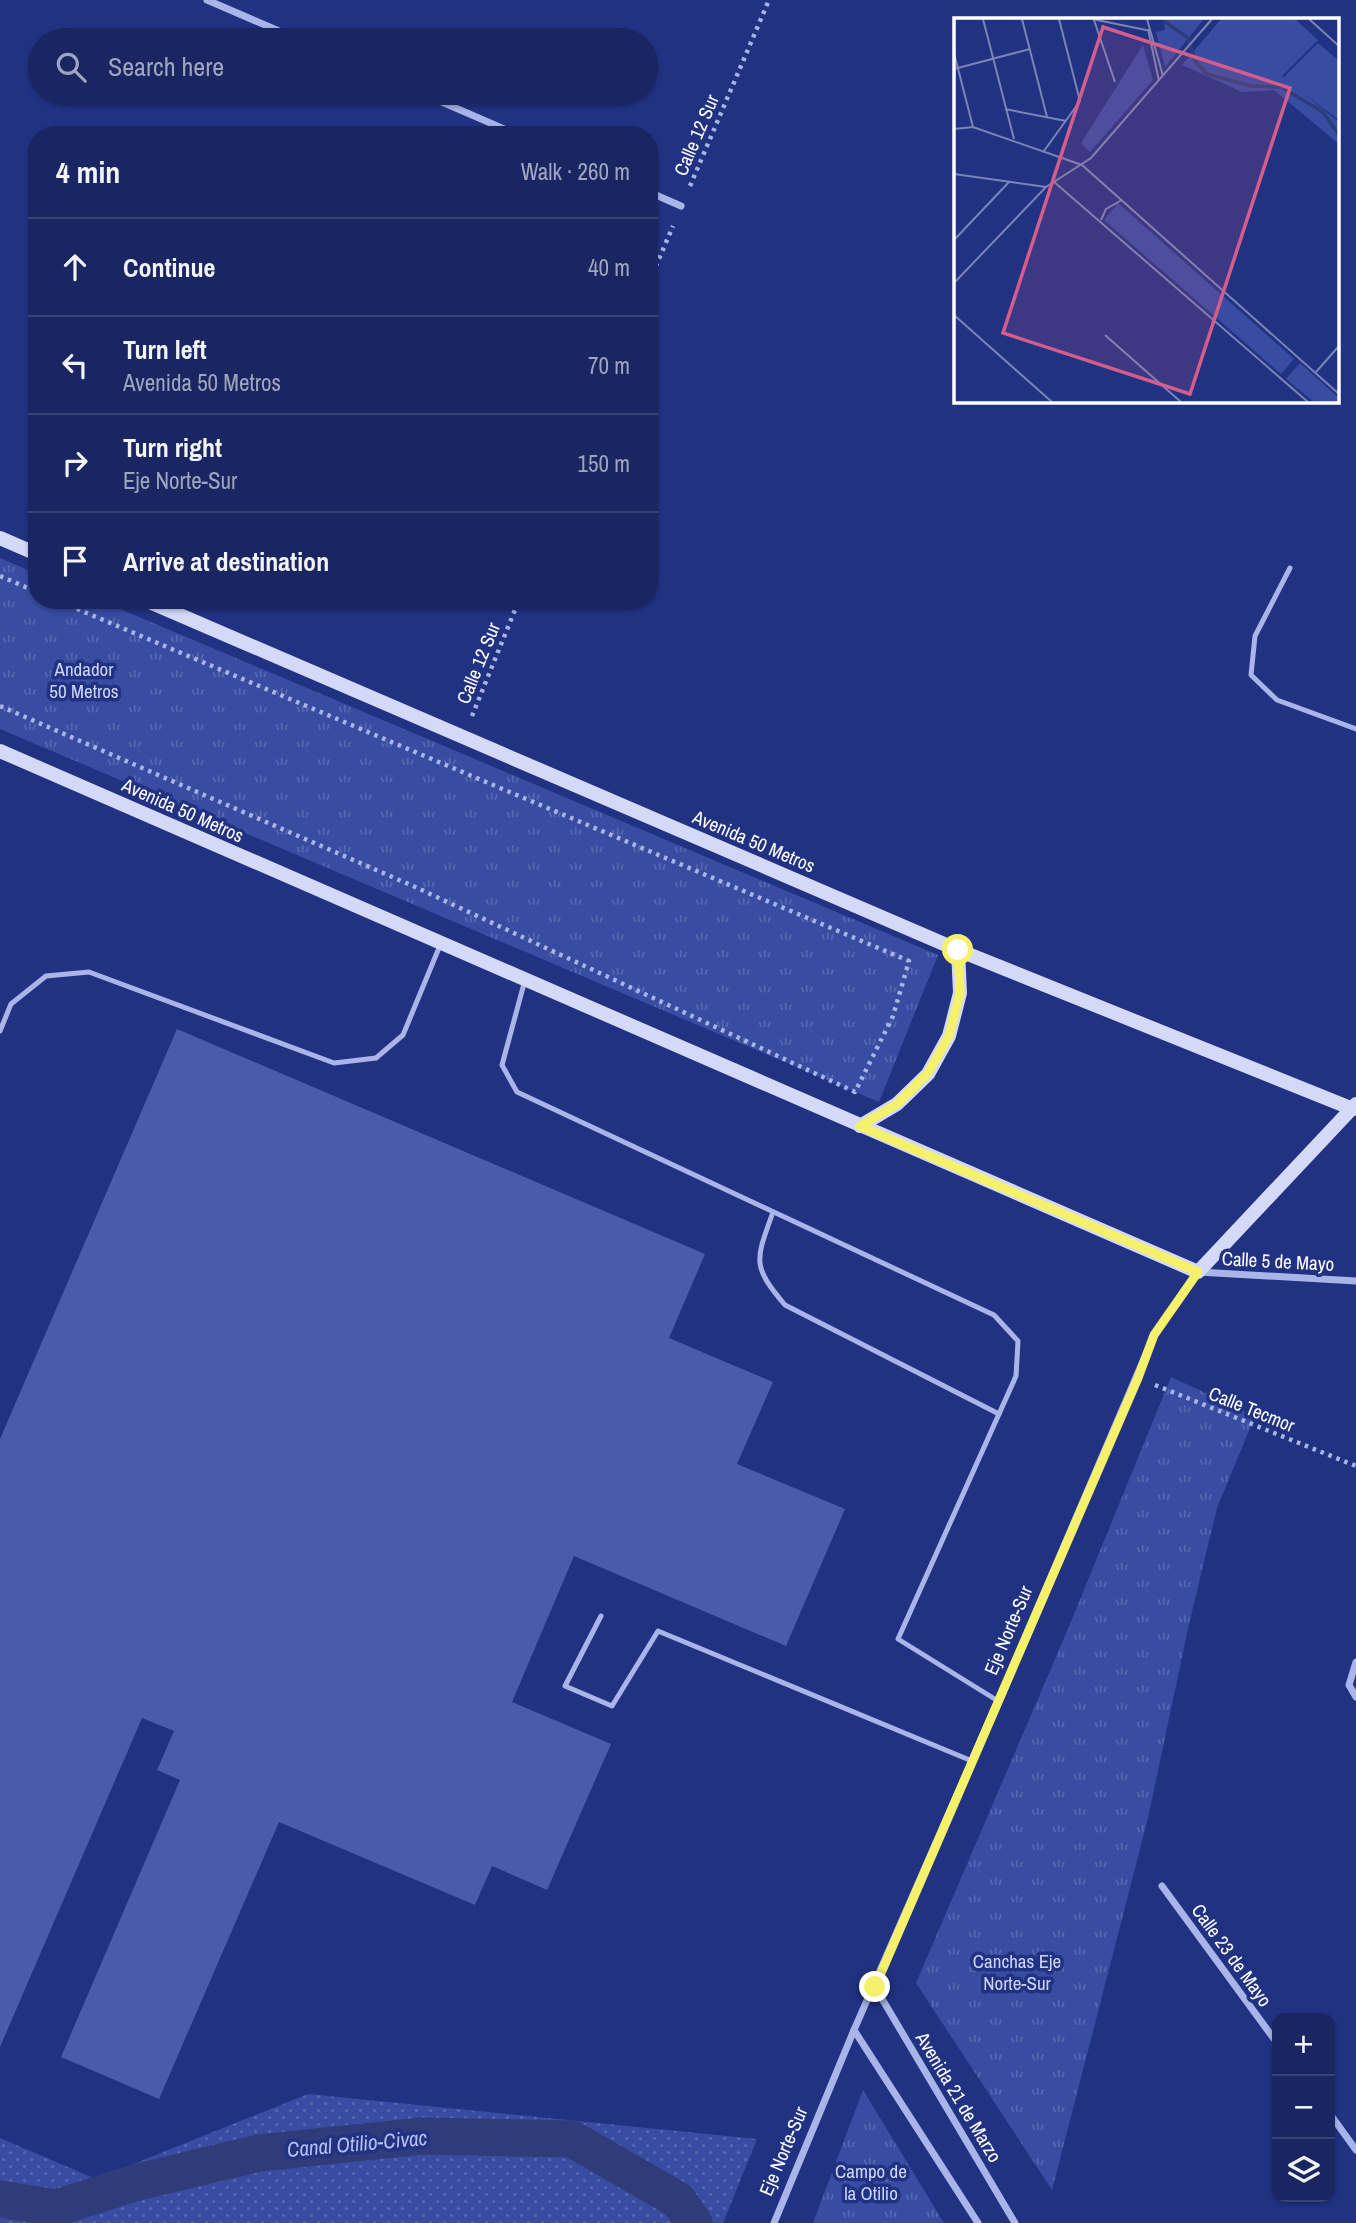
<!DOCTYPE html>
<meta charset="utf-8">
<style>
body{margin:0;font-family:"Archivo Narrow",sans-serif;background:#26326b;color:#f1f3f6}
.controls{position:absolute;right:21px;bottom:21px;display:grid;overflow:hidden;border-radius:14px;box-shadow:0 2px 5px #0004}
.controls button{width:63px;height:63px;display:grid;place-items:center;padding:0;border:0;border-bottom:2px solid #374377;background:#192662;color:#f1f3f6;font:35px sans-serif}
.stop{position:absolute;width:21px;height:21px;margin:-16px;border:5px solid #f5f16a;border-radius:50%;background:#fff}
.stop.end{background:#f5f16a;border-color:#fff;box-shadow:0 2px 7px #0008}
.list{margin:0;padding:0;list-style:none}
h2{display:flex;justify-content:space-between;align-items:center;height:91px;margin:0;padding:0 28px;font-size:30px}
h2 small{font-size:23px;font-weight:400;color:#9fa5be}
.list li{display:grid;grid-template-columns:46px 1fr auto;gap:21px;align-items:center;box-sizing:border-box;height:98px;padding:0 28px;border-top:2px solid #374377}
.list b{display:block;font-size:26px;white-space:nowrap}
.list p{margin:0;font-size:23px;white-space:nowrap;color:#9fa5be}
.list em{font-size:23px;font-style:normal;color:#9fa5be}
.icon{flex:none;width:38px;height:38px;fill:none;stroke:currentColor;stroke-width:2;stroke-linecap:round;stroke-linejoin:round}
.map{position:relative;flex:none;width:1356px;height:2223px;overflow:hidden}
.search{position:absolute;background:#192662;box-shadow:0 2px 5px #0004;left:28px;top:28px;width:630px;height:77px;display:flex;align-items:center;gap:18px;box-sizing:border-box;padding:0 24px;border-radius:38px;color:#9fa5be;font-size:26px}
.panel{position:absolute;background:#192662;box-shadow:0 2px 5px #0004;left:28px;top:126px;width:630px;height:483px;border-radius:28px}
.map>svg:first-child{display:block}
.grass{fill:url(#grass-dots)}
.park{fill:url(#park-tufts)}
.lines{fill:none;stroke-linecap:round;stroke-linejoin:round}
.canal{stroke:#303c79;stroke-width:37}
.building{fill:#4a5bab}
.path{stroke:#a9b5e8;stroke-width:4.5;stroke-dasharray:3.5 5;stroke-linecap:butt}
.lane{stroke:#a9b5e8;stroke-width:5}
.street{stroke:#a9b5e8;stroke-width:7}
.secondary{stroke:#d3d9f7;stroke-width:14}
.route{stroke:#f5f16a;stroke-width:9}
.labels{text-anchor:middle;stroke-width:7;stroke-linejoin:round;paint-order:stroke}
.street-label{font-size:19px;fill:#fff;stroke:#213283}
.park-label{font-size:19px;fill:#ccd5f6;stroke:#213283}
.water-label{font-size:21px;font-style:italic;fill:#b4c0f0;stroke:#213283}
.inset-river{fill:none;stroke:#303c79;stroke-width:3.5}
.inset-road{fill:none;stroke:#7a84b5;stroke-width:2}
.view{fill:#d45d8c;fill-opacity:0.15;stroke:#d45d8c;stroke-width:3.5}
.inset-edge{fill:none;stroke:#fff;stroke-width:3.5}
</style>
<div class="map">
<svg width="1356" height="2223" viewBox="0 0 1356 2223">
<defs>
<pattern id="grass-dots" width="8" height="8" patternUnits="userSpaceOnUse" patternTransform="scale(1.75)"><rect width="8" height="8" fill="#384ca2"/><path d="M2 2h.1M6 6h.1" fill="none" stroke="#5667b0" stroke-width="1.8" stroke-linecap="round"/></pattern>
<pattern id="park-tufts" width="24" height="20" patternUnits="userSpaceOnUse" patternTransform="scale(1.75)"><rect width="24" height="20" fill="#384ca2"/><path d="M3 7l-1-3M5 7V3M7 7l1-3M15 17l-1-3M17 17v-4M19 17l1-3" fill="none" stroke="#5667b0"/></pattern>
</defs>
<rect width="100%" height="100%" fill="#213283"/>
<path class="grass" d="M308,2094L757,2139L723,2223H0V2138L96,2179Z"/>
<g class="park">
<path d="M0,558L37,574V600H99L938,955L879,1102L0,729Z"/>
<path d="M1171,1377L1255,1416L1217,1508L1189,1624L1148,1818L1052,2190L916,1983L1068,1629Z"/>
<path d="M863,2090L944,2223H813Z"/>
</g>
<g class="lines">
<path class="canal" d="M0,2199L56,2208L134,2183L259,2153L423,2136L572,2139L678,2200L694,2223"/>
</g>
<path class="building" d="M177,1029L705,1254L669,1338L773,1382L737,1464L845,1509L786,1646L574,1556L512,1702L611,1744L547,1890L492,1866L475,1905L279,1822L159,2099L61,2057L180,1780L157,1770L174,1731L142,1718L0,2047V1439Z"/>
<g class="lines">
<g class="path">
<path d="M690,186L769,0"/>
<path d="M649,282L673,226"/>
<path d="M0,576L37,592"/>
<path d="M0,706L413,886L855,1092L893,1016L909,961L56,600"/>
<path d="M472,716L519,600"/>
<path d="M1155,1385L1356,1466"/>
</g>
<g class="lane">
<path d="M1290,568L1255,636L1251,675L1277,700L1356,729"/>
<path d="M525,980L502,1065L517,1092L994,1315L1018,1341L1016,1376L898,1639L998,1701"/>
<path d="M0,1031L11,1004L46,976L89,972L334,1063L376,1058L403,1035L441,943"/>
<path d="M773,1212C756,1260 751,1265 785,1305L999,1414"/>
<path d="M601,1616L565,1686L612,1706L658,1631L972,1761"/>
</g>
<g class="street">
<path d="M207,0L300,40"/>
<path d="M421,93L518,135"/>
<path d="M649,192L681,206"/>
<path d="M1356,1662L1349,1685L1356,1697"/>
<path d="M1162,1886L1277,2043"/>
<path d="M875,1987L1015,2223"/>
<path d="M854,2030L978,2223"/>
<path d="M1330,2114L1356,2150"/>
<path d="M774,2223L854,2030L998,1701L1154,1335L1198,1272L1356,1281"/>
</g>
<g class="secondary">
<path d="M0,538L37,554"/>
<path d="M145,600L958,950L1353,1109"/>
<path d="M0,751L1198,1272L1356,1104"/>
<path d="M860,1126L897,1104L928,1074L949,1036L960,993L958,950"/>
</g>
</g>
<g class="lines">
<path class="route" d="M875,1987L1138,1378L1154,1335L1198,1272L860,1126L897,1104L928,1073L949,1036L960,993L958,950"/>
</g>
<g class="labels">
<g class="street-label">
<text transform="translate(696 135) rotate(-67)" y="7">Calle 12 Sur</text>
<text transform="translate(478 663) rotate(-68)" y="7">Calle 12 Sur</text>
<text transform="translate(183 810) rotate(24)" y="7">Avenida 50 Metros</text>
<text transform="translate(754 841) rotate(23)" y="7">Avenida 50 Metros</text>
<text transform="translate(1278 1261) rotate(3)" y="7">Calle 5 de Mayo</text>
<text transform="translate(1252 1409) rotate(22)" y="7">Calle Tecmor</text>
<text transform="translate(1008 1630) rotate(-67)" y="7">Eje Norte-Sur</text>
<text transform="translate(1232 1955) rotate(54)" y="7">Calle 23 de Mayo</text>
<text transform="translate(959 2097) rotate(59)" y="7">Avenida 21 de Marzo</text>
<text transform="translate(783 2151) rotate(-67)" y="7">Eje Norte-Sur</text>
</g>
<g class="park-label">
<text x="84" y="676">Andador<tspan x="84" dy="22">50 Metros</tspan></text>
<text x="1017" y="1968">Canchas Eje<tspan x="1017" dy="22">Norte-Sur</tspan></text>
<text x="871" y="2178">Campo de<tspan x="871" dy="22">la Otilio</tspan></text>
</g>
<g class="water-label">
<text transform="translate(357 2144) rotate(-5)" y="7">Canal Otilio-Civac</text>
</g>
</g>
<g transform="translate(954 18)">
<rect width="385" height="385" fill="#213283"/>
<path d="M267,1H341L364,22L328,58L385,104V126L320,72L288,74L228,47Z" fill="#384ca2"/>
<path d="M210,1H250L211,49L202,14L211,12ZM364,25L385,43V102L329,60ZM189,27L199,62L136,134L127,125ZM164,185L340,341L327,356L150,202ZM346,345L385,380V384H360L332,361Z" fill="#384ca2"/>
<path class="inset-river" d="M210,3L234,20L241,43L253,56L297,68L327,69L369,94L385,117"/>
<path class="inset-road" d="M29,1L60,121M68,1L93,99M138,1L197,13M193,1L209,58M355,1L385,28M140,2L161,64M194,11L205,63M0,35L19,109M0,51L76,31M51,91L112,103M0,111L19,109L128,147L385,376M90,133L126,83L105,1M0,156L92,169M99,163L354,384M147,202L152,191L168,182M0,222L56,163M0,265L92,169L137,140L258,1M0,297L98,384M151,317L227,384M362,354L385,328"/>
<path class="view" d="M149,9L336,70L236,376L49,315Z"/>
<rect width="385" height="385" class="inset-edge"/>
</g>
</svg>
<div class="controls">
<button>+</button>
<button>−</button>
<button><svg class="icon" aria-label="layers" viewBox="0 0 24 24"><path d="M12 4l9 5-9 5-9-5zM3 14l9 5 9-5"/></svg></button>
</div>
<div class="stop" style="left:958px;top:950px"></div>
<div class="stop end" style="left:875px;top:1987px"></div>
<div class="search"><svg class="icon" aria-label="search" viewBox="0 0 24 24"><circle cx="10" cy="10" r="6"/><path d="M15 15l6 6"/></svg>Search here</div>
<section class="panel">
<h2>4 min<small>Walk · 260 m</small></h2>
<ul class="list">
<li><svg class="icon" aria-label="ahead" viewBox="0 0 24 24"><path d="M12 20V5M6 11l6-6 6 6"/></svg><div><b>Continue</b></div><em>40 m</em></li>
<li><svg class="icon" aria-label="left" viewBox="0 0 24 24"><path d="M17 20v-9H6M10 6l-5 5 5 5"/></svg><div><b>Turn left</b><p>Avenida 50 Metros</p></div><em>70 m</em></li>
<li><svg class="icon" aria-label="right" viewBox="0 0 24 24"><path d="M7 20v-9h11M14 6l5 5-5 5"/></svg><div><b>Turn right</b><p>Eje Norte-Sur</p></div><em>150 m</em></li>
<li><svg class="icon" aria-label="arrive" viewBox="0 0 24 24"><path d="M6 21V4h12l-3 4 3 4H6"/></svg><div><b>Arrive at destination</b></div></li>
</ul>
</section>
</div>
